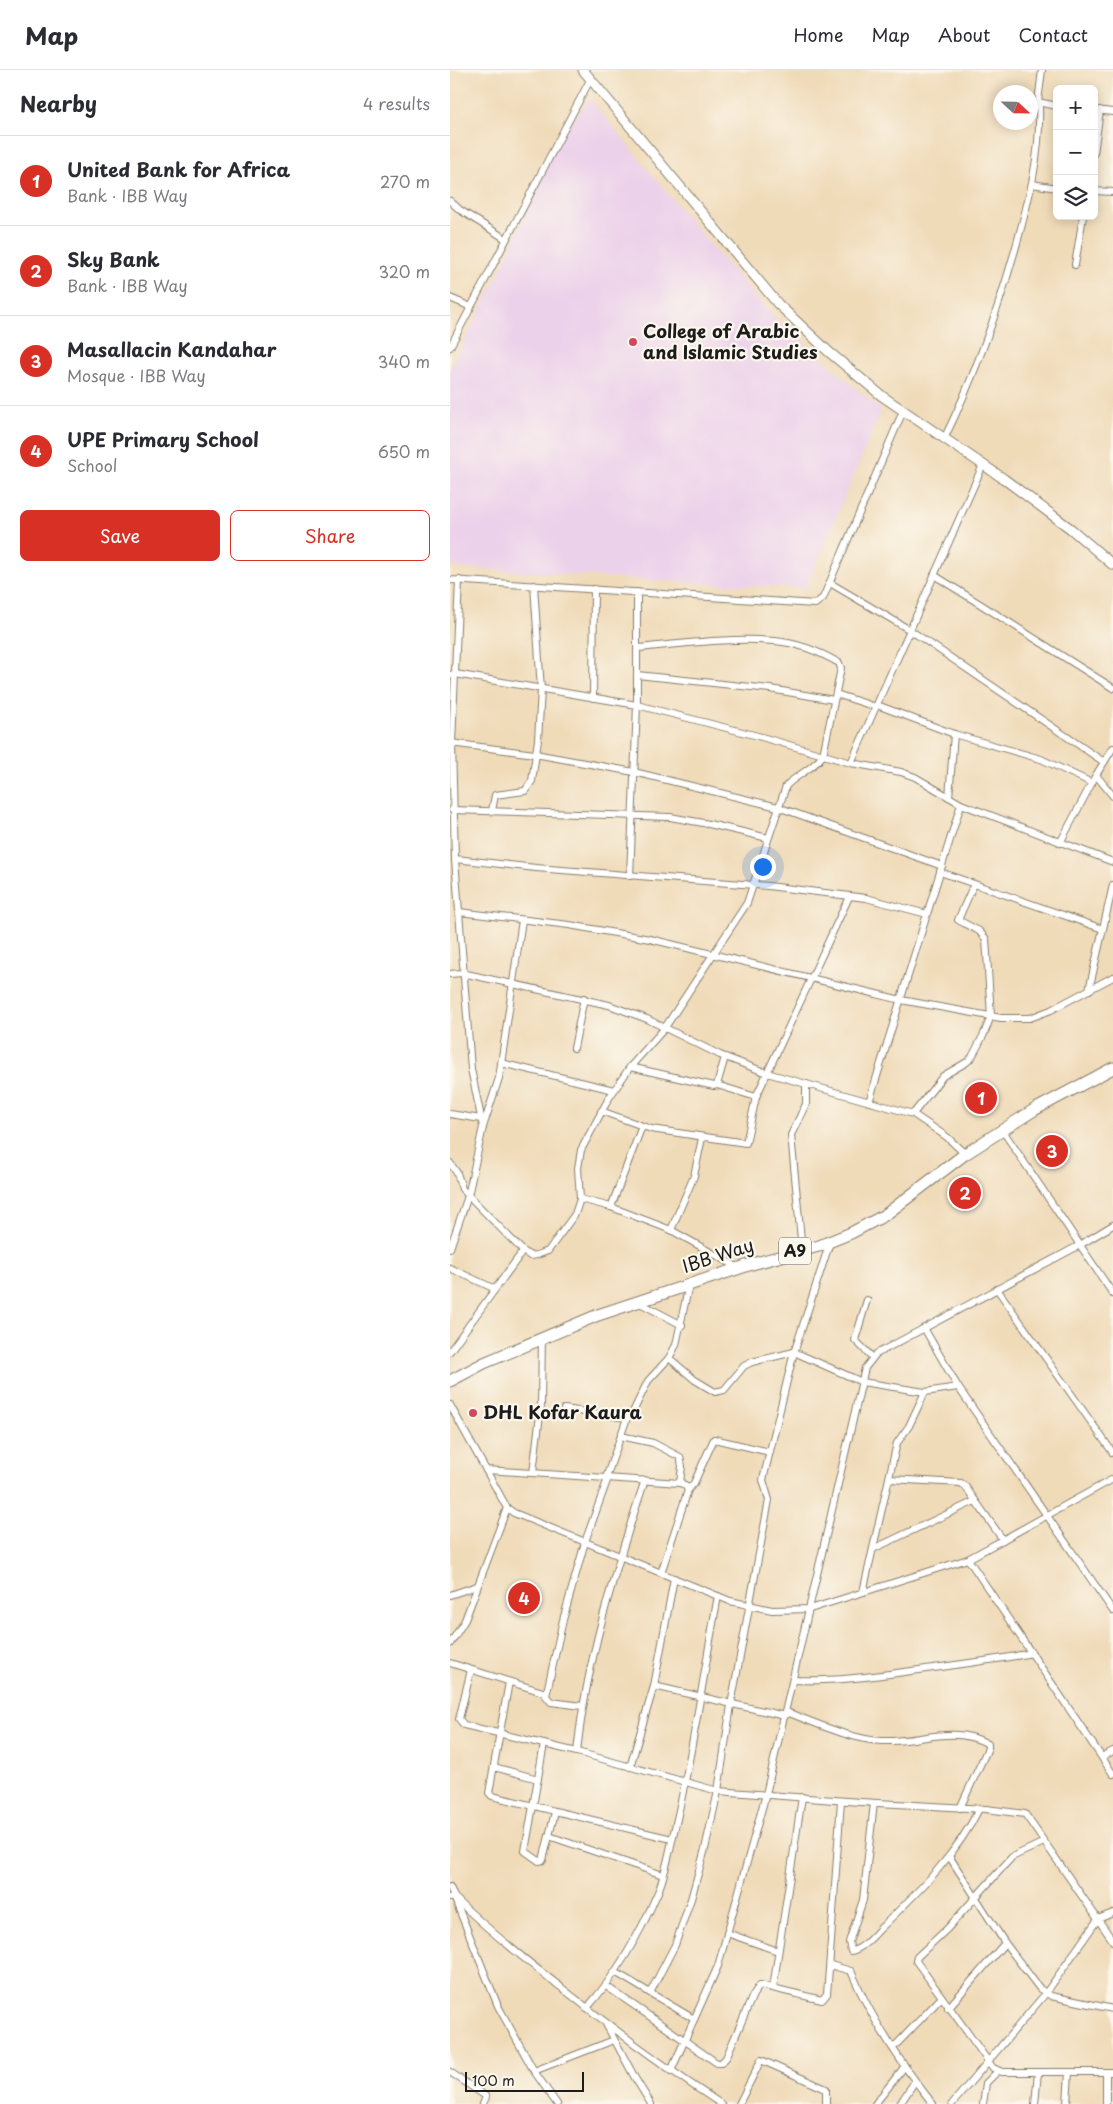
<!DOCTYPE html>
<meta charset="utf-8">
<style>
body{margin:0;font-family:"Playpen Sans",sans-serif;background:#f7f7f7;color:#2b2b33}
.controls{position:absolute;right:15px;top:15px;display:grid;overflow:hidden;border-radius:8px;box-shadow:0 2px 12px #0003}
.controls button{width:45px;height:45px;display:grid;place-items:center;padding:0;border:0;border-bottom:1px solid #e1e1e2;background:#fff;color:#2b2b33;font:25px sans-serif}
.compass{position:absolute;left:543px;top:15px;width:45px;height:45px;border-radius:50%;background:#fff;box-shadow:0 2px 12px #0003;rotate:112deg}
.scale{position:absolute;left:15px;bottom:12px;width:119px;box-sizing:border-box;padding-left:5px;border:2px solid #1c1c1c;border-top:0;font-size:14px;line-height:18px;white-space:nowrap;color:#1c1c1c;-webkit-text-stroke:4px #fbf7ec;paint-order:stroke}
.you{position:absolute;left:312px;top:796px;width:18px;height:18px;margin:-12px;border:4px solid #fff;border-radius:50%;background:#1a73e8;box-shadow:0 0 0 8px #1a73e833}
.badge{display:grid;place-items:center;width:32px;height:32px;border-radius:50%;background:#d93025;color:#fff;font-size:16px;font-weight:700}
.pin{position:absolute;translate:-50% -50%;border:2px solid #fff;box-shadow:0 1px 5px #0006}
.list{margin:0;padding:0;list-style:none}
h2{display:flex;justify-content:space-between;align-items:center;height:65px;margin:0;padding:0 20px;font-size:21px}
h2 small{font-size:16px;font-weight:400;color:#7c7c81}
.list li{display:grid;grid-template-columns:32px 1fr auto;gap:15px;align-items:center;box-sizing:border-box;height:90px;padding:0 20px;border-top:1px solid #e1e1e2}
.list b{display:block;font-size:19px;white-space:nowrap}
.list p{margin:0;font-size:16px;white-space:nowrap;color:#7c7c81}
.list em{font-size:16px;font-style:normal;color:#7c7c81}
.actions{display:flex;gap:10px;padding:15px 20px}
.actions a{flex:1;padding:11px 0;border:1px solid #d93025;border-radius:8px;text-align:center;font-size:18px;color:#d93025}
.actions .main{background:#d93025;color:#fff}
.icon{flex:none;width:28px;height:28px;fill:none;stroke:currentColor;stroke-width:2;stroke-linecap:round;stroke-linejoin:round}
.map{position:relative;flex:none;width:663px;height:2034px;overflow:hidden}
header{display:flex;align-items:center;gap:30px;box-sizing:border-box;height:70px;padding:0 25px;background:#fff;border-bottom:1px solid #e1e1e2}
header strong{font-size:24px}
nav{display:flex;gap:28px;margin-inline-start:auto;font-size:18px}
main{display:flex}
aside{flex:1;background:#fff}
.map>svg:first-child{display:block}
.built{fill:#ecd1ea}
.lines{fill:none;stroke-linecap:round;stroke-linejoin:round}
.minor-casing{stroke:#867c6a;stroke-width:8}
.tertiary-casing{stroke:#867c6a;stroke-width:11}
.trunk-casing{stroke:#867c6a;stroke-width:13}
.minor{stroke:#fff;stroke-width:6}
.tertiary{stroke:#fff;stroke-width:9}
.trunk{stroke:#fff;stroke-width:11}
.poi-dot{fill:#d1495b;stroke:#fbf7ec;stroke-width:2}
.labels{text-anchor:middle;stroke-width:4.5;stroke-linejoin:round;paint-order:stroke}
.shield{fill:#fbf7ec;stroke:#5f5e5a;stroke-width:1}
.shield-label{font-size:16px;font-weight:bold;fill:#1c1c1c}
.poi-label{font-size:18px;font-weight:bold;fill:#1c1c1c;stroke:#fbf7ec;text-anchor:start}
.street-label{font-size:18px;fill:#1c1c1c;stroke:#fbf7ec}
</style>
<header>
<strong>Map</strong>
<nav><a>Home</a><a>Map</a><a>About</a><a>Contact</a></nav>
</header>
<main>
<aside>
<h2>Nearby<small>4 results</small></h2>
<ul class="list">
<li><span class="badge">1</span><div><b>United Bank for Africa</b><p>Bank · IBB Way</p></div><em>270 m</em></li>
<li><span class="badge">2</span><div><b>Sky Bank</b><p>Bank · IBB Way</p></div><em>320 m</em></li>
<li><span class="badge">3</span><div><b>Masallacin Kandahar</b><p>Mosque · IBB Way</p></div><em>340 m</em></li>
<li><span class="badge">4</span><div><b>UPE Primary School</b><p>School</p></div><em>650 m</em></li>
</ul>
<div class="actions"><a class="main">Save</a><a>Share</a></div>
</aside>
<div class="map">
<svg width="663" height="2034" viewBox="0 0 663 2034">
<rect width="100%" height="100%" fill="#fbf7ec"/>
<filter id="ink" filterUnits="userSpaceOnUse"><feTurbulence type="fractalNoise" baseFrequency=".02" numOctaves="2"/><feDisplacementMap in="SourceGraphic" scale="10" xChannelSelector="R" yChannelSelector="G"/><feConvolveMatrix kernelMatrix="1 2 1 2 8 2 1 2 1" color-interpolation-filters="sRGB"/></filter>
<filter id="wash" filterUnits="userSpaceOnUse"><feTurbulence type="fractalNoise" baseFrequency=".0096" numOctaves="4" result="noise"/><feDisplacementMap in="SourceGraphic" scale="20" xChannelSelector="R" yChannelSelector="G"/><feGaussianBlur stdDeviation="1.12" result="paint"/><feColorMatrix in="noise" values="0 0 0 0 0 0 0 0 0 0 0 0 0 0 0 0 0 1.4 0 .05"/><feComposite in="paint" operator="in"/></filter>
<g filter="url(#wash)">
<rect width="100%" height="100%" fill="#f0dbb9"/>
<path class="built" d="M140,29L261,176L322,245L431,340L356,518L263,514L0,497V299L50,201L111,64Z"/>
</g>
<g filter="url(#ink)">
<g class="lines">
<g class="minor-casing">
<g id="minor">
<path d="M592,0L588,32L607,36"/>
<path d="M644,40L663,42"/>
<path d="M644,83L650,40"/>
<path d="M582,114L607,118"/>
<path d="M644,121L663,122"/>
<path d="M0,131L10,140L56,169"/>
<path d="M625,195L633,146"/>
<path d="M0,228L21,237"/>
<path d="M0,277L140,10"/>
<path d="M494,369C525,306 548,241 567,173C580,125 591,83 589,34"/>
<path d="M484,505L663,618"/>
<path d="M0,510L365,534L373,528L453,341"/>
<path d="M9,510L2,673L5,789L21,999L33,1057"/>
<path d="M380,513L460,560L654,692"/>
<path d="M0,605L5,604L187,635L308,666L401,693L451,702L465,707L511,734L663,792"/>
<path d="M187,605L320,619L384,630"/>
<path d="M386,624L426,637"/>
<path d="M143,628L144,519"/>
<path d="M427,635L504,664L591,689L642,713"/>
<path d="M0,673L85,684L184,702L328,737L492,796"/>
<path d="M401,693L533,395"/>
<path d="M646,705L663,726"/>
<path d="M499,727L504,664"/>
<path d="M2,740L220,747L259,754L318,768"/>
<path d="M42,741L45,725L75,721L82,711L88,670L91,620L84,515"/>
<path d="M610,773L646,705L663,678"/>
<path d="M5,789L86,798L318,816L416,828L477,844"/>
<path d="M490,802L653,859"/>
<path d="M180,806L187,635V522"/>
<path d="M9,842L119,855L200,869L451,930L551,948H580L601,940L663,907"/>
<path d="M0,904L12,903L159,935L197,949L270,985L317,1003L463,1044L497,1067L515,1084"/>
<path d="M639,920L663,815"/>
<path d="M124,978L134,928"/>
<path d="M51,993L164,1020"/>
<path d="M180,997L264,1016L267,1015L306,1027"/>
<path d="M267,1015L275,987"/>
<path d="M419,1032L511,734"/>
<path d="M151,1041L201,1059L296,1073L306,1027L399,827"/>
<path d="M0,1044L31,1049"/>
<path d="M463,1044L493,1006L517,992L522,987L534,964L541,946L536,869L529,861L508,850L524,814"/>
<path d="M553,1061L663,1224"/>
<path d="M0,1093L7,1103L12,1119L73,1181L80,1186L87,1185L98,1181L125,1144L130,1129L128,1098L131,1080L159,1028L180,997L214,959L297,833L336,716C347,704 364,699 373,685L391,598L389,593C370,582 348,573 325,571C281,567 230,574 187,578"/>
<path d="M130,1129L161,1137L221,1160L289,1198"/>
<path d="M161,1137L192,1056"/>
<path d="M221,1160L244,1106L252,1068"/>
<path d="M0,1178L18,1126L33,1057L49,1008L72,850"/>
<path d="M352,1180L341,1065L356,1034V1014"/>
<path d="M0,1198L45,1219"/>
<path d="M547,1219L663,1383"/>
<path d="M417,1230L405,1270L422,1287"/>
<path d="M188,1232L232,1255"/>
<path d="M474,1258L508,1317L663,1541"/>
<path d="M0,1281L73,1181"/>
<path d="M219,1288L245,1310L265,1322L274,1320L294,1296L302,1292L344,1282L412,1312L475,1322L508,1317"/>
<path d="M0,1335L57,1438L64,1443L280,1531L322,1540L360,1539L518,1489L663,1409"/>
<path d="M114,1339L177,1348"/>
<path d="M171,1366L203,1373L230,1387L232,1396L230,1413"/>
<path d="M36,1400L230,1413L235,1415L238,1420"/>
<path d="M83,1403L91,1336L92,1267"/>
<path d="M156,1408L177,1348L181,1346L198,1311L219,1288L226,1275L239,1214"/>
<path d="M439,1409L511,1413L515,1416L553,1470"/>
<path d="M423,1479L525,1431"/>
<path d="M518,1489L663,1704"/>
<path d="M211,1503L238,1420L244,1413L264,1369L320,1382"/>
<path d="M413,1522L447,1373L459,1356L475,1322"/>
<path d="M0,1525L27,1516"/>
<path d="M0,1574L15,1550L57,1438"/>
<path d="M0,1593L96,1623"/>
<path d="M21,1600L9,1649L14,1655L127,1682L268,1721L410,1732L536,1739L575,1744L663,1871"/>
<path d="M343,1610C388,1612 431,1605 476,1599C511,1594 546,1590 582,1583"/>
<path d="M59,1612L39,1723L42,1726L222,1769"/>
<path d="M204,1616L335,1646"/>
<path d="M132,1636L101,1632L96,1626L113,1550L135,1472L158,1408"/>
<path d="M336,1642C366,1653 399,1669 432,1671C468,1673 504,1654 538,1674V1678L510,1738"/>
<path d="M94,1674L75,1781L89,1791L93,1790L105,1742"/>
<path d="M127,1682C137,1588 165,1500 195,1410"/>
<path d="M652,1687L663,1681"/>
<path d="M44,1697L88,1709"/>
<path d="M180,1697L204,1616L224,1508"/>
<path d="M424,1733L413,1830L399,1872L401,1881C414,1879 425,1863 434,1855C470,1820 507,1784 529,1739"/>
<path d="M99,1766L213,1805"/>
<path d="M594,1772L562,1787L497,1859L467,1887L466,1891L543,1998L552,2002H663"/>
<path d="M499,1786L555,1873L590,1919L601,1926L663,1939"/>
<path d="M0,1817L48,1936L84,2001L107,2034"/>
<path d="M0,1828L4,1827C38,1860 74,1889 112,1918C163,1959 216,1998 271,2034"/>
<path d="M277,1863L328,1881"/>
<path d="M380,1895L401,1901C421,1948 451,1994 483,2034"/>
<path d="M165,1902L244,1949"/>
<path d="M156,1916L267,1993H271L276,1988L303,1925L310,1915L372,1930L377,1924L379,1899L391,1731"/>
<path d="M323,1918L352,1727"/>
<path d="M200,1923L225,1875L241,1829L255,1779L268,1721L281,1635L319,1430L313,1410L343,1286L380,1172"/>
<path d="M137,1938C167,1904 190,1864 208,1822C217,1800 221,1773 227,1749C244,1676 254,1600 268,1526"/>
<path d="M498,1938L555,1873"/>
<path d="M156,1954L185,2008L201,2034"/>
<path d="M443,1978L491,1928"/>
<path d="M84,2001L164,1970"/>
<path d="M221,2001L268,1896L316,1724L415,1298L426,1284L630,1175L663,1155"/>
<path d="M0,2002L34,2025L36,2027L33,2034"/>
<path d="M289,2034L311,1990L376,2019V2034"/>
<path d="M425,2034L455,1996"/>
<path d="M450,2034L465,2011"/>
<path d="M502,2034L596,1923L648,1849L663,1843"/>
<path d="M533,2034L536,2013L548,2001"/>
<path d="M585,2034L588,2002"/>
<path d="M617,2034L619,2002"/>
<path d="M656,2034V2002"/>
</g>
</g>
<g class="tertiary-casing">
<path id="tertiary" d="M133,0L328,234L379,282L432,326L554,409L621,459L663,495"/>
</g>
<g class="trunk-casing">
<path id="trunk" d="M0,1311L34,1293L148,1245L302,1194L369,1176L401,1163L435,1145L515,1084L584,1040L663,998"/>
</g>
<use href="#minor" class="minor"/>
<use href="#tertiary" class="tertiary"/>
<use href="#trunk" class="trunk"/>
</g>
</g>
<g class="poi-dot">
<circle cx="183" cy="272" r="5"/>
<circle cx="23" cy="1343" r="5"/>
</g>
<g class="labels">
<rect class="shield" x="329" y="1167.5" width="32" height="27" rx="4"/>
<g class="shield-label">
<text x="345" y="1187">A9</text>
</g>
<g class="poi-label">
<text x="193" y="268">College of Arabic<tspan x="193" dy="21">and Islamic Studies</tspan></text>
<text x="33" y="1349">DHL Kofar Kaura</text>
</g>
<g class="street-label">
<text transform="translate(268 1186) rotate(-18)" y="6">IBB Way</text>
</g>
</g>
</svg>
<div class="controls">
<button>+</button>
<button>−</button>
<button><svg class="icon" aria-label="layers" viewBox="0 0 24 24"><path d="M12 4l9 5-9 5-9-5zM3 14l9 5 9-5"/></svg></button>
</div>
<svg class="compass" viewBox="-18 -18 36 36"><path d="M0-13l5 13h-10z" fill="#e53935"/><path d="M0 13l5-13h-10z" fill="#7c7c81"/></svg>
<div class="scale">100 m</div>
<div class="you"></div>
<div class="pin badge" style="left:531px;top:1028px">1</div>
<div class="pin badge" style="left:515px;top:1123px">2</div>
<div class="pin badge" style="left:602px;top:1081px">3</div>
<div class="pin badge" style="left:74px;top:1528px">4</div>
</div>
</main>
